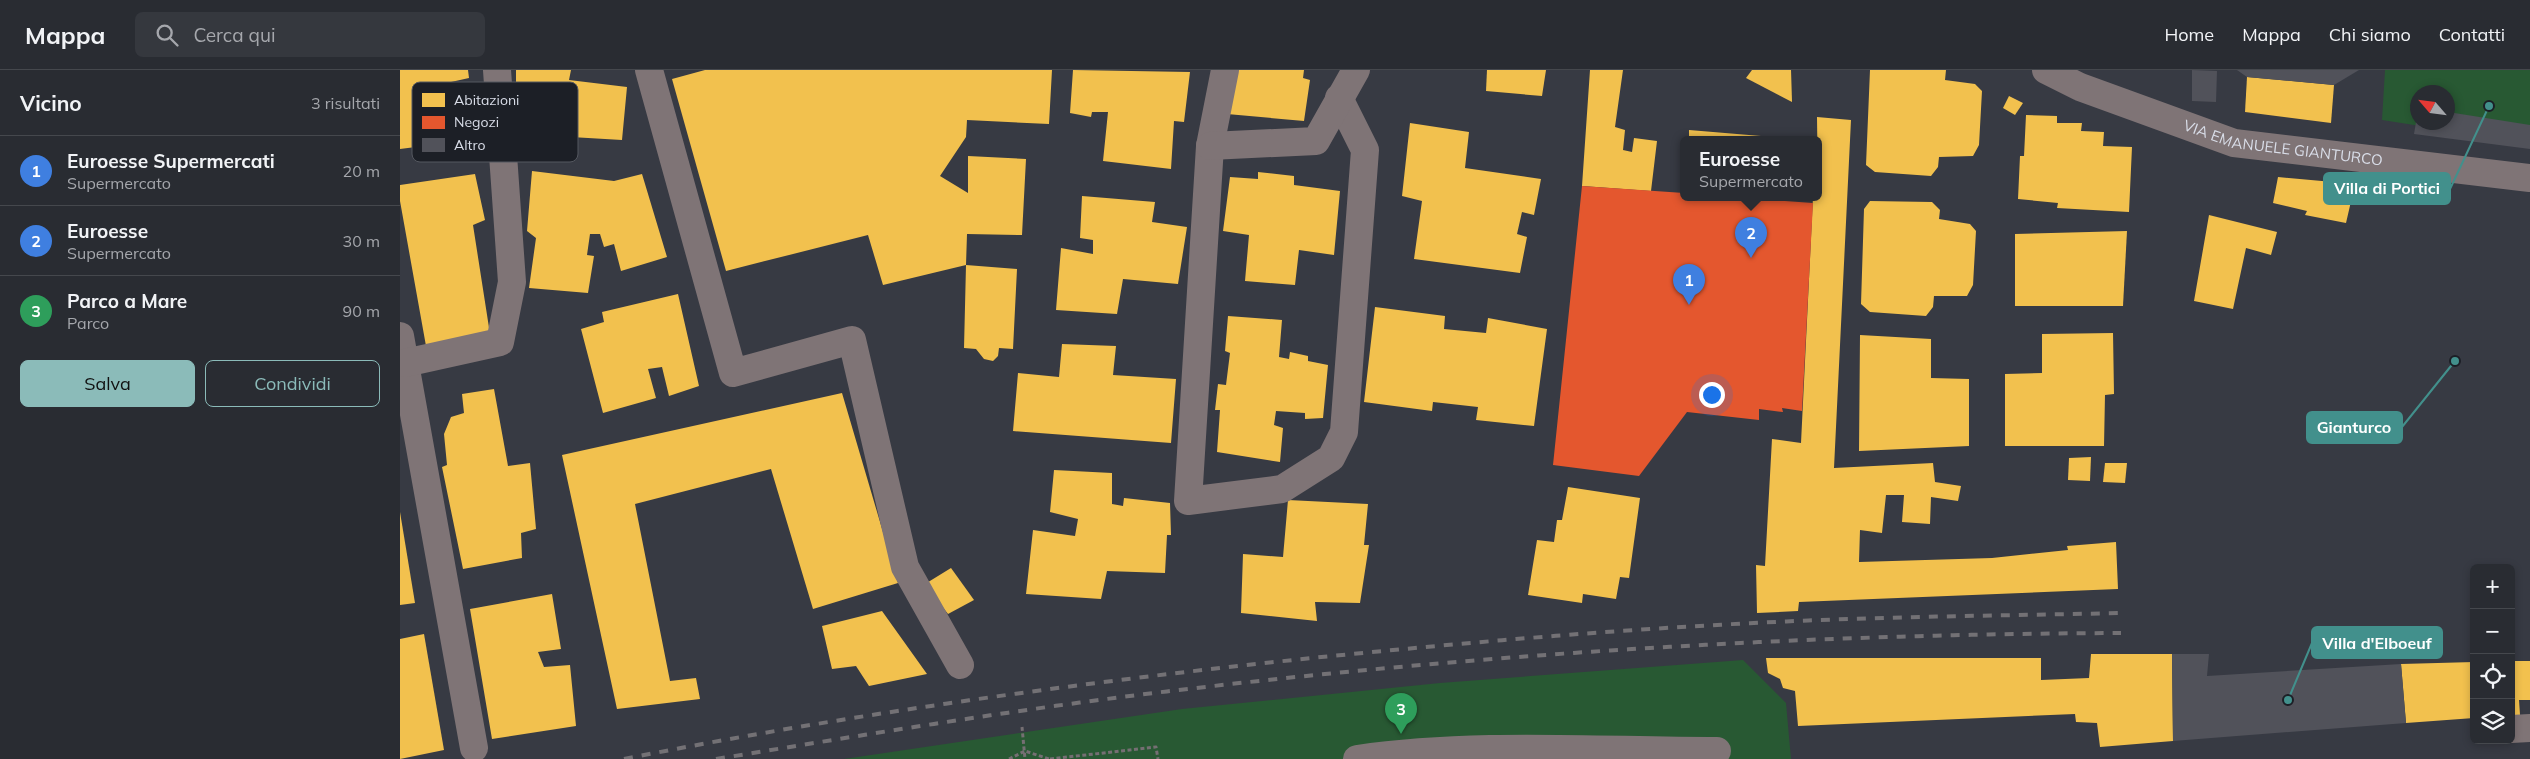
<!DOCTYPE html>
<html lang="it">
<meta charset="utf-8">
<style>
body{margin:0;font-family:Mulish,sans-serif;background:#35383e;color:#f1f3f6}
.controls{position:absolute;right:15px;bottom:15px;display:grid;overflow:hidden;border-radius:8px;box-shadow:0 2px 8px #0003}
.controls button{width:45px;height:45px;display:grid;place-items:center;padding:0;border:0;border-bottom:1px solid #45484d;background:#292c32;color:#f1f3f6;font:25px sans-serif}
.compass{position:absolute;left:2010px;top:15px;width:45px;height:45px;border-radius:50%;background:#292c32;box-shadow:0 2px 8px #0003;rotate:298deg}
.you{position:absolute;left:1311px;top:324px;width:18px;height:18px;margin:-12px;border:4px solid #fff;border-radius:50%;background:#1a73e8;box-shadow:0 0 0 8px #1a73e833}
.badge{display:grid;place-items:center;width:32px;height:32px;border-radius:50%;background:#8bbbb9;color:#fff;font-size:16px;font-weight:700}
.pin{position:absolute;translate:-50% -41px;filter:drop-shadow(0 1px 2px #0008)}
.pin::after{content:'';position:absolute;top:26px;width:18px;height:15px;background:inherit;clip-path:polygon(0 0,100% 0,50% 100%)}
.popup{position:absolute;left:1280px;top:66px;width:142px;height:65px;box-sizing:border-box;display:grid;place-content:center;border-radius:8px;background:#292c32;filter:drop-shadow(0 1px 4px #0005);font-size:16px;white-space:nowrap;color:#a5a7ac}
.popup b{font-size:19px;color:#f1f3f6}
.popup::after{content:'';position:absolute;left:50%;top:100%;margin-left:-10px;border:10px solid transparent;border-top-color:#292c32}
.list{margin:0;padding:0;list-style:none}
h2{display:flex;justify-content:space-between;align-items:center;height:65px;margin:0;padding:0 20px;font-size:21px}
h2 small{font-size:16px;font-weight:400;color:#a5a7ac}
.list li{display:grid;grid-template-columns:32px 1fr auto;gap:15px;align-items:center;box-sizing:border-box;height:70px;padding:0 20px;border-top:1px solid #45484d}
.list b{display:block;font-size:19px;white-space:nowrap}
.list p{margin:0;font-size:16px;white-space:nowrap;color:#a5a7ac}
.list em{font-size:16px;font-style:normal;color:#a5a7ac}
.actions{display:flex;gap:10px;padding:15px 20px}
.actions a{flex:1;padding:11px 0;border:1px solid #8bbbb9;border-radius:8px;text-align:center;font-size:18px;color:#8bbbb9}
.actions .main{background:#8bbbb9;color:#111}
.icon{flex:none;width:28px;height:28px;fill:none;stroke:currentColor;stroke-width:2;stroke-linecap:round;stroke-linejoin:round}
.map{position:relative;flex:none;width:2130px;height:689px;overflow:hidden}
header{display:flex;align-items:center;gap:30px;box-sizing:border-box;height:70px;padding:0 25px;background:#292c32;border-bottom:1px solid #45484d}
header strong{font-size:24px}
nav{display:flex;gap:28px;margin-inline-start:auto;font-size:18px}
.search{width:350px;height:45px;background:#35383e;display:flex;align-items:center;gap:12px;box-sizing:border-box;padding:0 18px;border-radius:8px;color:#a5a7ac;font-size:19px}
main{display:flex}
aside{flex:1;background:#292c32}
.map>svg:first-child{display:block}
.green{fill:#285933;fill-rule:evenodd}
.homes{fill:#f2c14e}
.shops{fill:#e4572e}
.building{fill:#51525a}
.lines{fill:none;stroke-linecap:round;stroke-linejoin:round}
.path{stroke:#756f73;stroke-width:3;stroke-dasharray:4 2.5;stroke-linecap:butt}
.minor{stroke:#7f7476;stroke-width:28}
.rail{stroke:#737175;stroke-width:4;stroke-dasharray:9 9;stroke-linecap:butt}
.labels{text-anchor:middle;stroke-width:5;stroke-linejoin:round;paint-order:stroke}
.street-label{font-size:15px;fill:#d9dde8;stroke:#1c1f26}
.key{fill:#1c1f26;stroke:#555860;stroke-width:1}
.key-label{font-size:14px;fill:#d9dde8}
.leader{fill:none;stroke:#42908c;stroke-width:2}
.callout-dot{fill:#42908c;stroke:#1c1f26;stroke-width:2}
.callout{fill:#42908c;stroke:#42908c;stroke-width:2}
.callout-label{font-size:16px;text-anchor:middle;font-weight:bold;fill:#fff}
</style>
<header>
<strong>Mappa</strong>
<div class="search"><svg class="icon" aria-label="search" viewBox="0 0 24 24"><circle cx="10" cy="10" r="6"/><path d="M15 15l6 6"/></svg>Cerca qui</div>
<nav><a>Home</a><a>Mappa</a><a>Chi siamo</a><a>Contatti</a></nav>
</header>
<main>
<aside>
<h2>Vicino<small>3 risultati</small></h2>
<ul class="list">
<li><span class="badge" style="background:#3f7fe0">1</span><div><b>Euroesse Supermercati</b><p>Supermercato</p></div><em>20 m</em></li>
<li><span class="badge" style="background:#3f7fe0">2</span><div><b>Euroesse</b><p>Supermercato</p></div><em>30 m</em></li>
<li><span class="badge" style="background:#2e9e5b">3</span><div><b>Parco a Mare</b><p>Parco</p></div><em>90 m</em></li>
</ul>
<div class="actions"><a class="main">Salva</a><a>Condividi</a></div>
</aside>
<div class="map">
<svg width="2130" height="689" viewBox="0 0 2130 689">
<rect width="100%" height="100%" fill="#373a43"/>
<g class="green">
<path d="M1985,0H2130V73L1982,50ZM2018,22H2048V52H2018Z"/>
<path d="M1343,590L1386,633L1391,689H444L782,639L1040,613Z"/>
</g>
<g class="homes">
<path d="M0,0H68L69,8L42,14L47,34L58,31L63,71L0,79Z"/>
<path d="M116,0H171L169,10L227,17L222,70L120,64L123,14L116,12Z"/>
<path d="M305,0H652L649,54L567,50L566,67L540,106L568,123V86L626,89L622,165L567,164L566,195L483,215L468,165L326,201L272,9Z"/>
<path d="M673,0L790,2L784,52L774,51L771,99L703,91L708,42H692L691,47L670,43Z"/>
<path d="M828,0H904L903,8L910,10L904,51L827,44Z"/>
<path d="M1087,0H1146L1142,26L1086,21Z"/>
<path d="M1190,0H1223L1215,57L1225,60L1223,80L1232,82L1234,68L1257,71L1251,121L1182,116Z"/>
<path d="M1352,0H1391L1392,32L1346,8Z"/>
<path d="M1470,0H1546L1545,10L1575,14L1582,21L1579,75L1573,86L1539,87L1538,97L1531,106L1475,102L1466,95Z"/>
<path d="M1847,7L1934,15L1931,53L1845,42Z"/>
<path d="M1609,26L1623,33L1615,45L1603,38Z"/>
<path d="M1626,45L1657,46V53H1682L1681,61L1704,62L1703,76L1732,77L1729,142L1657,138L1658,133L1618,129L1620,86H1624Z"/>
<path d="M1417,47L1451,50L1434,398L1533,393L1535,412L1561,416L1558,431L1531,427L1530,454L1502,452L1504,425H1486L1482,463L1460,460L1459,492L1592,488L1668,480L1667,476L1716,472L1718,519L1399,532L1398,541L1357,543L1356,495L1365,496L1372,369L1401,373L1413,127H1418Z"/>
<path d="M1010,53L1069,62L1065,98L1141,109L1134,145L1122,142L1117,164L1127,167L1120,203L1014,189L1022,131L1002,126Z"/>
<path d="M1289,60L1361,66V69H1289Z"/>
<path d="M132,101L214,111L242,104L267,187L221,201L214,174L204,177L200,164H190L187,185L194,186L188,223L129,218L136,168L127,161Z"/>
<path d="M858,102L894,106V115L940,121L934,185L899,180L895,215L845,211L849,165L823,161L830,107L858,109Z"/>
<path d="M75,104L85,150L73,155L90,264L26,276L0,131V115Z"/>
<path d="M1878,107L1955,114L1946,153L1905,145L1907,141L1873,133Z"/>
<path d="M682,126L755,132L752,152L787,157L778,214L723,209L717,244L656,240L661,178L693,184V170L680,168Z"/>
<path d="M1470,131L1532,132L1540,140L1539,149L1570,154L1576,161L1573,215L1567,226H1534L1533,237L1526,246L1470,242L1461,234L1464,139Z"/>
<path d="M1809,145L1877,162L1871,185L1846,178L1833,239L1794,231Z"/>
<path d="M1727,161L1723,236H1615V164Z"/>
<path d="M566,195L617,199L613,279L599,278L598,286L593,291L584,289L576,279L564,278Z"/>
<path d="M278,224L299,316L269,326L262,297L248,299L256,328L203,343L181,259L204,252L202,242Z"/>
<path d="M975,237L1045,246L1044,259L1086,263L1088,248L1147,259L1134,356L1076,350L1078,337L1033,332L1032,341L964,332Z"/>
<path d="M828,246L882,250L879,287L889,289L890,282L908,286V291L928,295L923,348L905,349V343L876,341L874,355L883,358L880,392L817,382L820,340H815L818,314L826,315L830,283L825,281Z"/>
<path d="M1713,263L1714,324L1705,325L1704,376H1605V304L1642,303V264Z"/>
<path d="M1460,265L1531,269V308L1569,309V376L1459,381Z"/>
<path d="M662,274L716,276L713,305L776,309L771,373L613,361L618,303L659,307Z"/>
<path d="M94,319L108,396L130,393L136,459L121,463L122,488L63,499L42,397L47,395L44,364L51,347L64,343L62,324Z"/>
<path d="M442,323L498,513L413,539L371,399L235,434L270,611L296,608L300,629L217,639L162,385Z"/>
<path d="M1691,387L1690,411L1668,410L1669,388Z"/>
<path d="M1705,393H1727L1725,413L1703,412Z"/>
<path d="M654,400L712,403V434L723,436L724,428L770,433L771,465H767L765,503L707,501L701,529L626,524L633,460L675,466L678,449L650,442Z"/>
<path d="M1168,417L1240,428L1229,508L1220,507L1216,529L1183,524L1182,533L1128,525L1137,470L1154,472L1157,450H1162Z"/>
<path d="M888,430L968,434L964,475H969L960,533L915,532L917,551L841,543L843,484L883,487Z"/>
<path d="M0,442L15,533L0,535Z"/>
<path d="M551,498L574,530L548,544L525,514Z"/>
<path d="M152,524L161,579L138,582L144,597L170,595L176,656L92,669L70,539Z"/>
<path d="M482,541L527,604L469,616L456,596L432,599L422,556Z"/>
<path d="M24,564L44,680L0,689V569Z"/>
<path d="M1691,584H1772L1773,671L1700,677L1697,653L1676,652L1675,644L1398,656L1395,621L1383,618L1380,609L1368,603L1366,588H1641V610L1689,608Z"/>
<path d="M2111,591H2130V630H2119L2120,645H2111Z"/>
<path d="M2074,592V648L2006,653L2001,594Z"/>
</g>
<path class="shops" d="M1182,116L1284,123V127H1333L1413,133L1402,341L1382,338L1383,342L1359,339V350L1287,342L1239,406L1153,395Z"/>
<g class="building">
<path d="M1792,0L1817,1L1816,32L1792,31Z"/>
<path d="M1837,0H1959L1934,15L1847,7Z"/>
<path d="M2048,42L2130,55V79L2014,64L2016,52H2048Z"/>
<path d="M1772,584H1809L1807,606L2001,594L2006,653L1773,671Z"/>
</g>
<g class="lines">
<g class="path">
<path d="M622,657L625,689"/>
<path d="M609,689L625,681L649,689"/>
<path d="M650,689L756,677L758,689"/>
</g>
<g class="minor">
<path d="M249,0L333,303L452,270L505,497L560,595"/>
<path d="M825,0L810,76L788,431L882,419L931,388L944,362L965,80L939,28"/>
<path id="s1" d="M1646,0L1680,17L1834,73L2130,108"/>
<path d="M810,76L916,71L956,0"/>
<path d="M0,266L74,678"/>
<path d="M5,293L100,272L112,212L97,0"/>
<path d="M2111,659L2130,658"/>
<path d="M957,689C1075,672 1197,681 1317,681"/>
</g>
<g class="rail">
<path d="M224,689C451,644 682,612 912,588C1090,570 1269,555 1448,549C1539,546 1630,545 1721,543"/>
<path d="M316,689C470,664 624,638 779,620C1092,583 1406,564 1721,563"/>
</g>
</g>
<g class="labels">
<g class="street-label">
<text dy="5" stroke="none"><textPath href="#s1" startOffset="250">VIA EMANUELE GIANTURCO</textPath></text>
</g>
</g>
<rect x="12" y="12" width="166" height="80" rx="8" class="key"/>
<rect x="22" y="23" width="23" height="14" fill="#f2c14e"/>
<rect x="22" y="46" width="23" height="13" fill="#e4572e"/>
<rect x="22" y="68" width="23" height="14" fill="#51525a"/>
<g class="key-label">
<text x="54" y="35">Abitazioni</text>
<text x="54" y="57">Negozi</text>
<text x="54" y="80">Altro</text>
</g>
<path class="leader" d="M2089 36L2050 119M2055 291L2002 357M1888 630L1912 573"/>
<g class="callout-dot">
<circle cx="2089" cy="36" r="5"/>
<circle cx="2055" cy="291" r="5"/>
<circle cx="1888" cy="630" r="5"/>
</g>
<g class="callout">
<rect x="1924" y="103" width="126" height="31" rx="5"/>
<rect x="1907" y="342" width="95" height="31" rx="5"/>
<rect x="1912" y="557" width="130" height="31" rx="5"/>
</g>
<g class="callout-label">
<text x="1987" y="124">Villa di Portici</text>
<text x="1954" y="363">Gianturco</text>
<text x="1977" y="579">Villa d'Elboeuf</text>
</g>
</svg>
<div class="controls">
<button>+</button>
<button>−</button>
<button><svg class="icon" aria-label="locate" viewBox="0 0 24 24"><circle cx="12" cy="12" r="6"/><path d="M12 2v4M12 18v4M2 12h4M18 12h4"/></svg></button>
<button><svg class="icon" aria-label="layers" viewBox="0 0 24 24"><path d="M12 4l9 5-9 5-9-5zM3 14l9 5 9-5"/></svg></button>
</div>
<svg class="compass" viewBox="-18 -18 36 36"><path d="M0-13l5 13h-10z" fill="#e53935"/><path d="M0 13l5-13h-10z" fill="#a5a7ac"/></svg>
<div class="you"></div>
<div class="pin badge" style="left:1289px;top:235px;background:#3f7fe0">1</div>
<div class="pin badge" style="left:1351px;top:188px;background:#3f7fe0">2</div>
<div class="popup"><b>Euroesse</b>Supermercato</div>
<div class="pin badge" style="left:1001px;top:664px;background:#2e9e5b">3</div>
</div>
</main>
